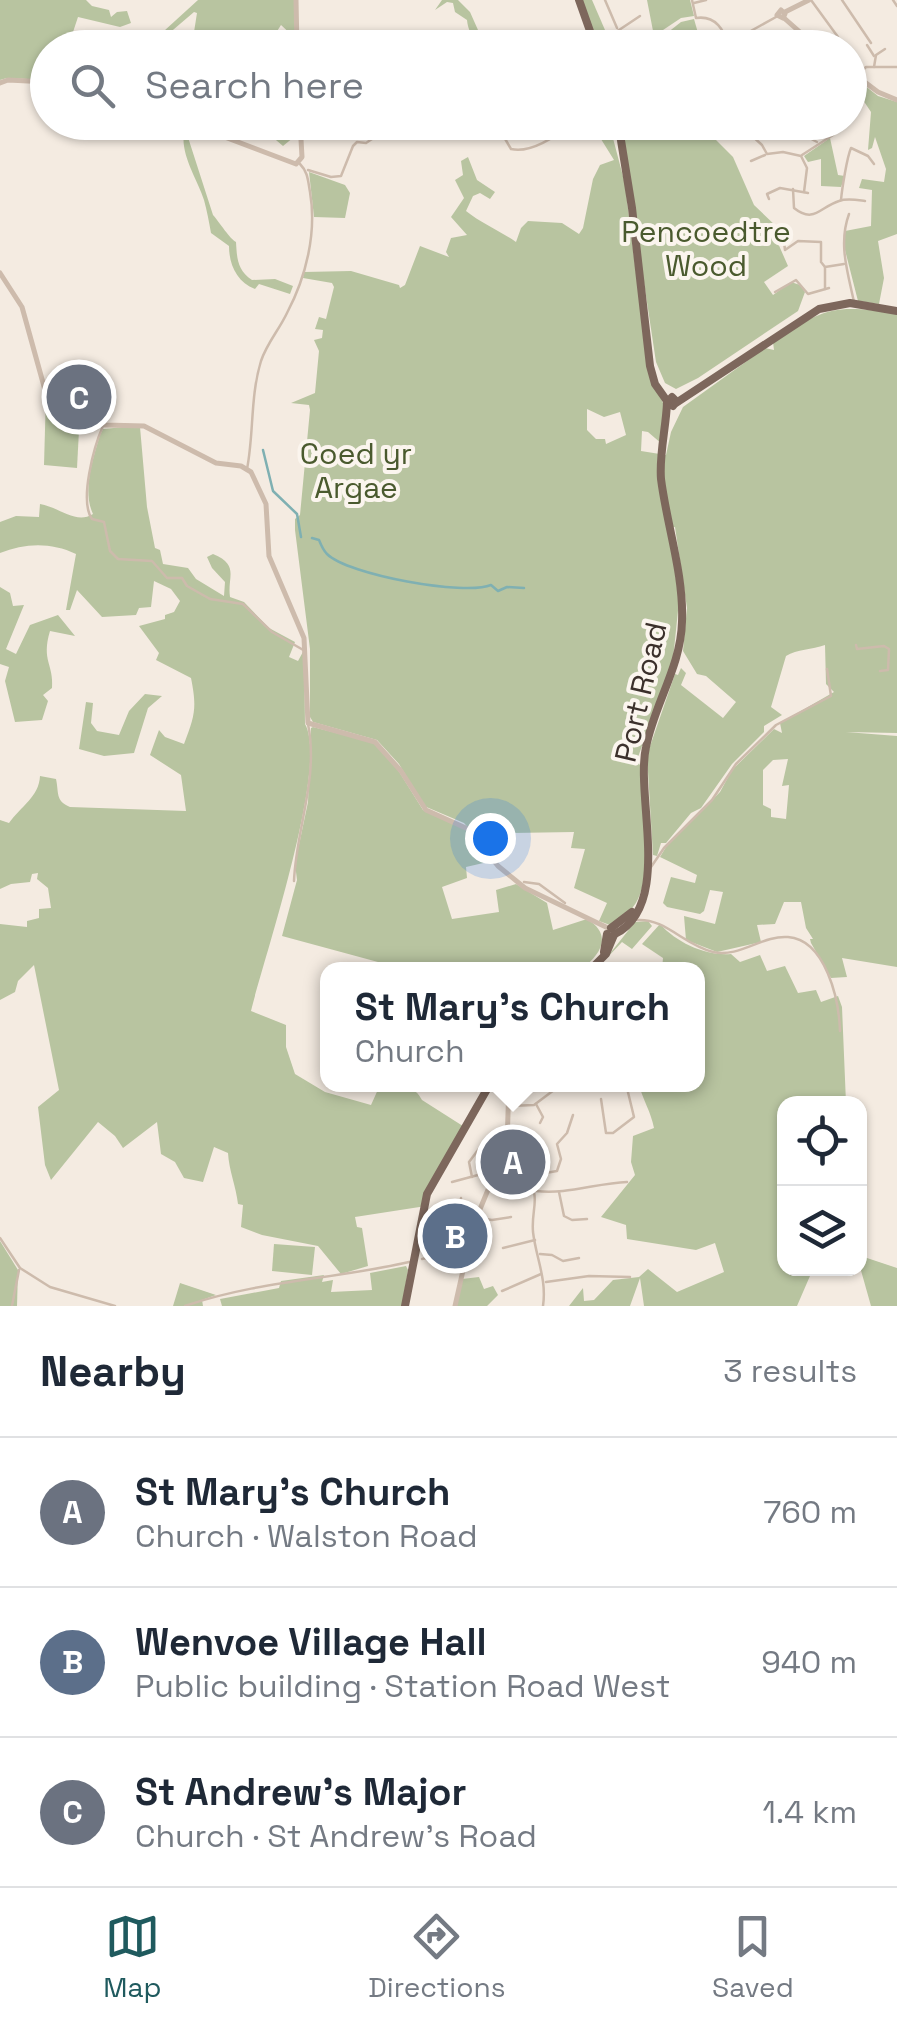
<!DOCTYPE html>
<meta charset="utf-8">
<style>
body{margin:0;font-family:"Space Grotesk",sans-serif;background:#f6f6f7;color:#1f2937}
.controls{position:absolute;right:30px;bottom:30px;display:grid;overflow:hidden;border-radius:20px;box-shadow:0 2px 8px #0004}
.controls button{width:90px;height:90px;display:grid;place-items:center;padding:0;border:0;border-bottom:2px solid #e0e1e3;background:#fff;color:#1f2937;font:50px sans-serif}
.you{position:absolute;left:490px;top:838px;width:35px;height:35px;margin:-25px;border:8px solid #fff;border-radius:50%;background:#1a73e8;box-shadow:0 0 0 15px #1a73e833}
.badge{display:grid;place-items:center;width:65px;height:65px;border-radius:50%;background:#1f5a5e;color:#fff;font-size:32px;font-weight:700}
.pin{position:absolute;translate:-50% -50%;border:5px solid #fff;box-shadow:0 2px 10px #0006}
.popup{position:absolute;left:320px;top:962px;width:385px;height:130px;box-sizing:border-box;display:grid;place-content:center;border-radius:20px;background:#fff;filter:drop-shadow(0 2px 8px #0005);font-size:32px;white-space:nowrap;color:#747a83}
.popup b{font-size:38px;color:#1f2937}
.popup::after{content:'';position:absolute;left:50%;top:100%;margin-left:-20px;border:20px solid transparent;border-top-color:#fff}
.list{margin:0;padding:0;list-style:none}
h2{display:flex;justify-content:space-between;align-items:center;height:130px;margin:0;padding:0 40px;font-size:42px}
h2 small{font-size:32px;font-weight:400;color:#747a83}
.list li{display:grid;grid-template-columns:65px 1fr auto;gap:30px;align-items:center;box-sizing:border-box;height:150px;padding:0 40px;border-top:2px solid #e0e1e3}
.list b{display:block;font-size:38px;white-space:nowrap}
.list p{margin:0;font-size:32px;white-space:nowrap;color:#747a83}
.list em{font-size:32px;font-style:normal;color:#747a83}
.icon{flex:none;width:55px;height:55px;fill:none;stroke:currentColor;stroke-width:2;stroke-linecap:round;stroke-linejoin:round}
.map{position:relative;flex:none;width:897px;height:1306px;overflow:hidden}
.search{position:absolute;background:#fff;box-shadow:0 2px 8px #0004;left:30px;right:30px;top:30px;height:110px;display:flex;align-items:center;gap:25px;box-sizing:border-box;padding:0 35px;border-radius:55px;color:#747a83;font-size:38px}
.sheet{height:580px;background:#fff}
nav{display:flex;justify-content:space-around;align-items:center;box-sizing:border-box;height:140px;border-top:2px solid #e0e1e3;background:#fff;font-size:28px;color:#747a83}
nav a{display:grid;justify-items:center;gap:5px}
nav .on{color:#1f5a5e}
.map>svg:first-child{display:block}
.green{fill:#b8c4a0;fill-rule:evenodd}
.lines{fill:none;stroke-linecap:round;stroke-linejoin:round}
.stream{stroke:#7fb0b2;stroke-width:2.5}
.minor{stroke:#cdbbac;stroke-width:2.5}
.tertiary{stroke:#cdbbac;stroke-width:5}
.primary{stroke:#7d675c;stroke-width:8}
.labels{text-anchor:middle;stroke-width:8;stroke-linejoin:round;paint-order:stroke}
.park-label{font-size:30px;fill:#4a5a2e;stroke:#fbf5ee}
.street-label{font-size:30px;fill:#3b302b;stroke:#fbf5ee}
</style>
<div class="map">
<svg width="897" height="1306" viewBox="0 0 897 1306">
<rect width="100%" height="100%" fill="#f4ebe1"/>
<g class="green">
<path d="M0,0H86L92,6L109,10L111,17L117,12L127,11L131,23L120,27L78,17L69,44L63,42L61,47L48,48L47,80L7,78L0,80Z"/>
<path d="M198,0H294L296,39L281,25L267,47H201L194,32L197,13L194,12L153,47V41Z"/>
<path d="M442,0H458L470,12L478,30L490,34L504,47C484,48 469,41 467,20L455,12L453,3L447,2L435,10Z"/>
<path d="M582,0H592L605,30L608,47H599Z"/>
<path d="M647,0H690L694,16L681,18L654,36Z"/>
<path d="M694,19L698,33L679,47L663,40L662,37L681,22Z"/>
<path d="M850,74L878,96L897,102V234L878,241L884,278L879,304L858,301L845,250V231L871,226L872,190L859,188L862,179L884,182L886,169L875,137L872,148L868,150L871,112L863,100L850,98Z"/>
<path d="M256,123H299L300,132L283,146Z"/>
<path d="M591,123H609L625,184L648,370L664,405L662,444L648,432L642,431L641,451L666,455L671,432L683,407L765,348L774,350L773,342C824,307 836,304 897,314V733L846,732L897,736V967L842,958L847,977L831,978L811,943L810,939H813L806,928L801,902H784L775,924L757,925L761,942L717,952L686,940L684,916L715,924L723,892L710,890L704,911L700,914L667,907L663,903L671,877L695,883L697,875L660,857L666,847L720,792L732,770L774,729L782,733L780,723L834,692L826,684L825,645C812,650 797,649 786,656L771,707L782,715L764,726V732L732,764L701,808L691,813L666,843H661L657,856L653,855L647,755L675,674L678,675L681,668L686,673L681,685L723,718L736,702L706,676L697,674L683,651L687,608L675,527L669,528L679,601L673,659L637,760L641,767C644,805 654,864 638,899C632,912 621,918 610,925L599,921L607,903L574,888L585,849L571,848L574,832L512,833L513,846L491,853L464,823L424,806L399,764L377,740L313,722L310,717V649L295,530V519L300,515L310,410L309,405L291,403L315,393L319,351L314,340L322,338L323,330L315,329L319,317L326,319L334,287L332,283L303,278L304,272L351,271L399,285L400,288L405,285L420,246L449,257L446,252L451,238L467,235L451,217L464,198L455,180L463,175L461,161L468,157L477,180L495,192L490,199L480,193L473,196L466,211C481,223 500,231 516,242L521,228L528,221L562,223L579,234L583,228L593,179L600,165L614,160ZM587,409L604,417L620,412L626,435L606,444L605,439H596L587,430ZM788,759L782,786L789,785L786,819L771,817V809L763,805V770L773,760Z"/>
<path d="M620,123H699L733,157L754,205L777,227V241L788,266L764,282L773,295L791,282L800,285L805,292L798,311L698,378L676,389L665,383L656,362Z"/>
<path d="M185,128L213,215C220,223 230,239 236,242C237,258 237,270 252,280L275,279L293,286L290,294L259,284L255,289C237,282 229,265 229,246L211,233C209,222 207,211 204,200C197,178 178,152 185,128Z"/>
<path d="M830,138L838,175L845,176L841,187L821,186V159L808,162L804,156Z"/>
<path d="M309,172L345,185L350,193L345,218L314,217Z"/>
<path d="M79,381L94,389L92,401L82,408L62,398L64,385Z"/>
<path d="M46,394L80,411L77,468L44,465Z"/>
<path d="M135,426L140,427L147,507L155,548L160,550L163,564L188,568L196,579L224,596L225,582L212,568L207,557L213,554C240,565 227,577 230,597L244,602L269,628L295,642L289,657L298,661L304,650L305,724C329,766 264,958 251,1011L286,1025V1047L295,1074L325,1092L371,1105L380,1085C396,1085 414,1083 422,1100L466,1128L440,1171L426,1206L355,1217L357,1227L362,1228L368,1266L341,1274L318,1246L262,1235L241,1227L243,1205L238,1204C236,1186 229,1171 228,1153L214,1147L203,1182L184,1178L175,1162L161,1154L157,1122L123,1148L115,1136L98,1122L51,1180L45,1165L38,1107L59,1090L34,965L18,981L15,992L0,1000V924L27,927V921L39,918V909L51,908L48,888L37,879L38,873L32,874L30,882L11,884L0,889V820L9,823C21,806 39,797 40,776L56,779C59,792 55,801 70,807L186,811L181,775L150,755L159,730L165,737L184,744C195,715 197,708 191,678L156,660L159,653L139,626L165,619V615L174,612L180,601L171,589L154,581L151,607L139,608L136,615L102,617L77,590L70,610H66L76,554C51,542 25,543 0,553V522L16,516L39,517L40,504C59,507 76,525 93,514C82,491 93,458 100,435L103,429Z"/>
<path d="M0,587L10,593L13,606L24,605L6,649L16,654L30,625L58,615L75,636L50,631C41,661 54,664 52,688L43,695L48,701L42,720L15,722L5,681L9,667L0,664Z"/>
<path d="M145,694L162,696L148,708L134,753L104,756L79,749L86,702L93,703L91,723L97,731L119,735L129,711Z"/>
<path d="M313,727L375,743L398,770L423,810L454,822L473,834L492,861L466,867L467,878L442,887L452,919L499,912L496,890L516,884L547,903L553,930L587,919C613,935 601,954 582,969L388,970L389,965L282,936L297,880L295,864L308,802L311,728Z"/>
<path d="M648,921L652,926L632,949L622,942L604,961L635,922Z"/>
<path d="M660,924C677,943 706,956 731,954L740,962L760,955L767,971L785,966L798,993L816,990L821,1002L838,996L842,1007L846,1103L784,1104V1268L813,1269L797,1306H644L640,1278L630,1306H569L583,1288L584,1301L594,1300L613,1280L639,1277L648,1269L677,1292L724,1272L715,1243L696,1250L627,1239L626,1225L601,1217L635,1175L631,1162L633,1136L654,1128C651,1112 643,1100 639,1085L698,1084V970L662,969L663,958L642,944Z"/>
<path d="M860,1210L864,1257L897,1268V1306H871L860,1267Z"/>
<path d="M0,1241L18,1270L17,1306H0Z"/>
<path d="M274,1244L315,1247L312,1275L272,1271Z"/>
<path d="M406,1266L408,1270L402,1306H222L220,1299L279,1288L281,1281L324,1275L322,1282L333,1280L331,1292L372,1290L370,1273Z"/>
<path d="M479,1277L484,1289L493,1286L498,1295L487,1306H456L462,1279Z"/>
<path d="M180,1283L216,1295L202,1300L203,1306H173Z"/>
</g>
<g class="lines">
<g class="stream">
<path d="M263,450L273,491L297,514L301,537"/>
<path d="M312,538L319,540C321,545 323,550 327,554C348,575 465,596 491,585L498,591L507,587L524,588"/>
</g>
<g class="minor">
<path d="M605,0L617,28"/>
<path d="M692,0L696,18C716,15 724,30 730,48"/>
<path d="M811,0L838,37"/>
<path d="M842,0L871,43"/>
<path d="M893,0L897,6"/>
<path d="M694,3L706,0"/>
<path d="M803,41L809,48"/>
<path d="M731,42L776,17"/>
<path d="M693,45L695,48"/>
<path d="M867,45L874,56"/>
<path d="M622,48L616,40V32L640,16"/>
<path d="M773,48V41L783,36"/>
<path d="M874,67L876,55L885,49"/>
<path d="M857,76L866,67H897"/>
<path d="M737,122L762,145L767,154L783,152L801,156L807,168L804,192"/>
<path d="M707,124L710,122"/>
<path d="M796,136H806L817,142"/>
<path d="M490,137H504L511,149C532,154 558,135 574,122"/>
<path d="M802,155L833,135L843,122"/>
<path d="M751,161L765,155"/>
<path d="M308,170L331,177L341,176L353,146L357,142L366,143L393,125"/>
<path d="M793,189L794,208C814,224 820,207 839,201C847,198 857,200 865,201"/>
<path d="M769,199L767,194L780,188L808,193"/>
<path d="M841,200C842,189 847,157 851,148L868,156L874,164"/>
<path d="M849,214C838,244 848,273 854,302"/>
<path d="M783,234L785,250L798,241L821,242V262L825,267"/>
<path d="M825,289V267L844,264"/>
<path d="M775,292L796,280L808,294L829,288"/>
<path d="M103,426C94,446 79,501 92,519L104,522L110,551L118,559L152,561L167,578H182L187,586L210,599"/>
<path d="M247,469C254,434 250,397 261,361C267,343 279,330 287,313C306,277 317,233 310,192C308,181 308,172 300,164"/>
<path d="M210,599L243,604L272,632L305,651"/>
<path d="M856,645L857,649L884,646L889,649L888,670L880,671"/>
<path d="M649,870L664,848L712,800L736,764L776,725L831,696L827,669"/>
<path d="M294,881C296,829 319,778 308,724"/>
<path d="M524,882L539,884L565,903"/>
<path d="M637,920C665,918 684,945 713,952C740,958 762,935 788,937C826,940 839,1000 840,1031"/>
<path d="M601,1099L606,1133H613L634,1117L626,1084"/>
<path d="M536,1104L543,1117L540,1123"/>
<path d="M510,1106L534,1105L554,1090"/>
<path d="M499,1166L528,1176C541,1201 531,1208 533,1232C536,1258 547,1279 543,1306"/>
<path d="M528,1176L557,1171L561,1159L557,1144L567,1133L573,1115"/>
<path d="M472,1177L469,1162L484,1142"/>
<path d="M452,1182L478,1175L491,1177"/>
<path d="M536,1191C566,1195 597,1183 627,1182"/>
<path d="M559,1192L564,1216L572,1220L587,1219"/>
<path d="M461,1198V1209L477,1214"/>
<path d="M479,1218L492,1220L511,1217"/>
<path d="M0,1238L20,1268L50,1287L115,1306"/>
<path d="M503,1248L535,1240"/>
<path d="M540,1254L552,1255L563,1261L579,1258"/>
<path d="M422,1259L466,1248"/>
<path d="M546,1282L589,1276L630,1277"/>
<path d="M502,1291L541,1274"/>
<path d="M12,1306L19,1270"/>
<path d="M185,1306C256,1281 336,1279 409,1262"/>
</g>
<g class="tertiary">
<path d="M296,0L297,48"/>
<path d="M781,10L785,14L783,18L777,15Z"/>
<path d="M785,12L809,0"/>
<path d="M784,18L818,48"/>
<path d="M850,71L878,92L897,100"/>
<path d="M0,83L8,80L48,82"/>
<path d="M185,122L296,164L302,157L300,122"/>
<path d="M0,273L22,307L45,390L48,393L105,425L144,426L216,463L241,466L251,472L266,504L269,556L304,638L308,723L375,742L401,771L426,810L468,829L498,866L525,888L608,928"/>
<path d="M455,1306L473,1226L507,1144L509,1084"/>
</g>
<g class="primary">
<path d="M579,0L596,48"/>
<path d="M618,122L632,208L650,366L655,384L667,401"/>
<path d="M672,397L676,401L673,406L667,403Z"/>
<path d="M676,403L819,309L850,303L897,311"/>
<path d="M611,928L632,912"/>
<path d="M615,934C673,905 635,797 646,747C654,705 681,666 682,622C684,575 667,526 661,479C659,454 666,428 667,403"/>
<path d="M604,952L607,934"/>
<path d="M590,970L606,954L614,935"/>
<path d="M405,1306L427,1194L490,1084"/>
</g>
</g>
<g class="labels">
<g class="park-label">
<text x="706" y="242">Pencoedtre<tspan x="706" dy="34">Wood</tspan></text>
<text x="356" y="464">Coed yr<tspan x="356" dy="34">Argae</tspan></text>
</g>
<g class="street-label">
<text transform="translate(641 692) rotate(-77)" y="10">Port Road</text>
</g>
</g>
</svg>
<div class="controls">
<button><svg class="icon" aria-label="locate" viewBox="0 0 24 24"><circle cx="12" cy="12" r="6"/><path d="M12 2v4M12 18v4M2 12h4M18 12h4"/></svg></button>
<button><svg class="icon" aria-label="layers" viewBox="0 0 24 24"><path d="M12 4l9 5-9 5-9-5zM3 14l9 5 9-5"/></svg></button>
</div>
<div class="you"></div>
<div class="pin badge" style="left:513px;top:1162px;background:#6b7280">A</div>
<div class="popup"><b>St Mary's Church</b>Church</div>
<div class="pin badge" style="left:455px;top:1236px;background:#5c6f8a">B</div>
<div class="pin badge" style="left:79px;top:397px;background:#6b7280">C</div>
<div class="search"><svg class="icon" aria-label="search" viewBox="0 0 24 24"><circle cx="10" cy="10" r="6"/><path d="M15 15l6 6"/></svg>Search here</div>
</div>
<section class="sheet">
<h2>Nearby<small>3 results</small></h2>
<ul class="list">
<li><span class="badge" style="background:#6b7280">A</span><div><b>St Mary's Church</b><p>Church · Walston Road</p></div><em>760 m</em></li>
<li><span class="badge" style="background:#5c6f8a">B</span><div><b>Wenvoe Village Hall</b><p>Public building · Station Road West</p></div><em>940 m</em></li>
<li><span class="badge" style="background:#6b7280">C</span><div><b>St Andrew's Major</b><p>Church · St Andrew's Road</p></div><em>1.4 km</em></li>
</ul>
</section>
<nav>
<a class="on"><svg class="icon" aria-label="map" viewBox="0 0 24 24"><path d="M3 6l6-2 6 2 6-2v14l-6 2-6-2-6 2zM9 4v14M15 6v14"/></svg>Map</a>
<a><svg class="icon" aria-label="directions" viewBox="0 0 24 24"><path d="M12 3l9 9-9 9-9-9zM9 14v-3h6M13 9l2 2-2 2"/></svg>Directions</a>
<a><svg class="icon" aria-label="saved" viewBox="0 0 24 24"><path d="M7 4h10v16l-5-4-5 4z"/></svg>Saved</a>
</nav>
